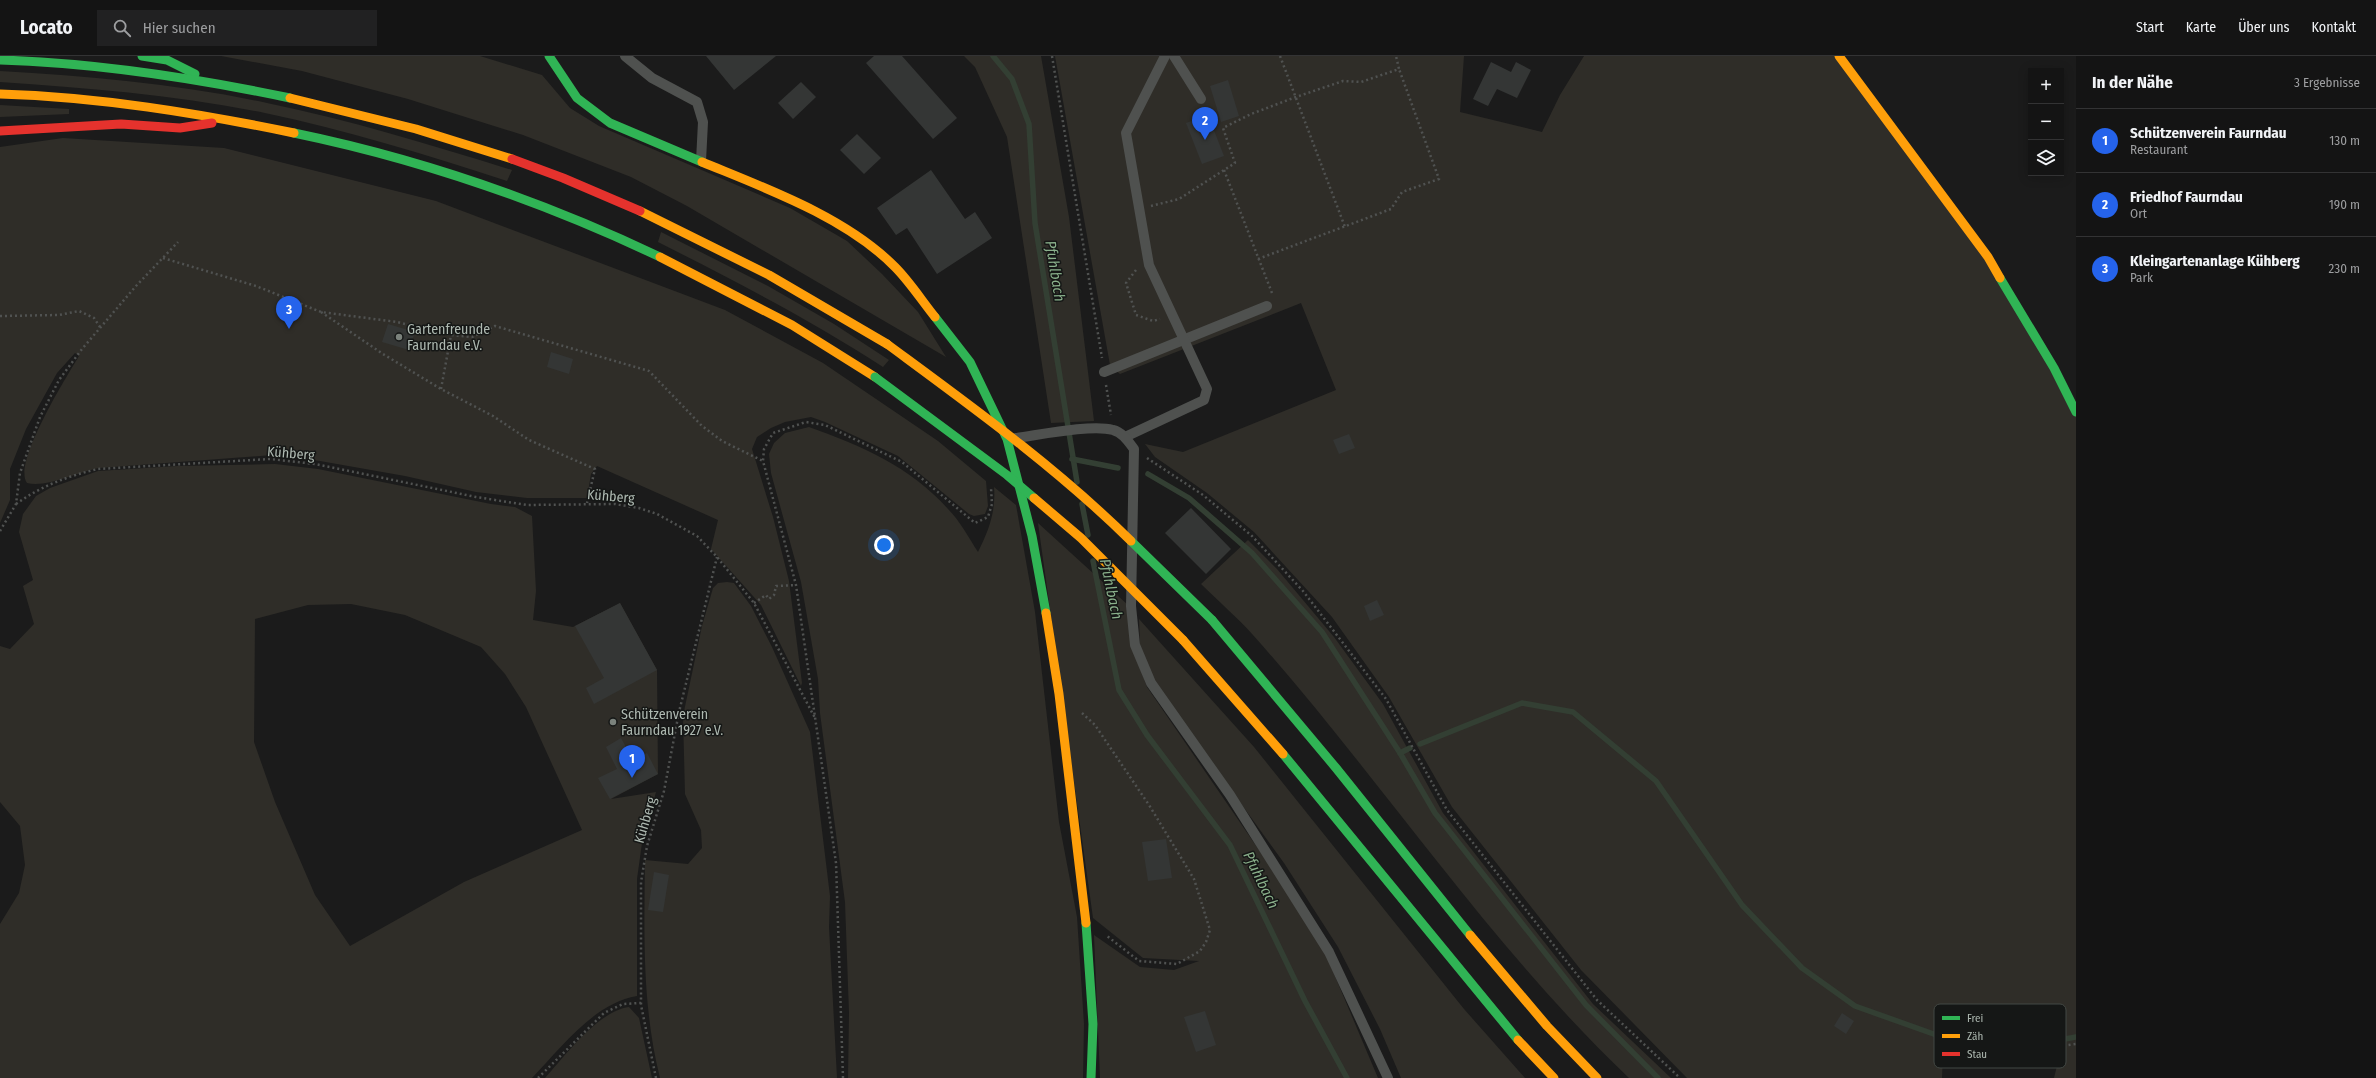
<!DOCTYPE html>
<html lang="de">
<meta charset="utf-8">
<style>
body{margin:0;font-family:"Fira Sans Condensed",sans-serif;background:#212122;color:#f1f3f6}
.controls{position:absolute;right:12px;top:12px;display:grid;overflow:hidden;border-radius:0px;box-shadow:0 2px 10px #0003}
.controls button{width:36px;height:36px;display:grid;place-items:center;padding:0;border:0;border-bottom:1px solid #333334;background:#141414;color:#f1f3f6;font:20px sans-serif}
.you{position:absolute;left:884px;top:489px;width:14px;height:14px;margin:-10px;border:3px solid #fff;border-radius:50%;background:#1a73e8;box-shadow:0 0 0 6px #1a73e833}
.badge{display:grid;place-items:center;width:26px;height:26px;border-radius:50%;background:#2563eb;color:#fff;font-size:13px;font-weight:700}
.pin{position:absolute;translate:-50% -33px;filter:drop-shadow(0 1px 2px #0008)}
.pin::after{content:'';position:absolute;top:21px;width:14px;height:12px;background:inherit;clip-path:polygon(0 0,100% 0,50% 100%)}
.list{margin:0;padding:0;list-style:none}
h2{display:flex;justify-content:space-between;align-items:center;height:52px;margin:0;padding:0 16px;font-size:17px}
h2 small{font-size:13px;font-weight:400;color:#9d9ea0}
.list li{display:grid;grid-template-columns:26px 1fr auto;gap:12px;align-items:center;box-sizing:border-box;height:64px;padding:0 16px;border-top:1px solid #333334}
.list b{display:block;font-size:15px;white-space:nowrap}
.list p{margin:0;font-size:13px;white-space:nowrap;color:#9d9ea0}
.list em{font-size:13px;font-style:normal;color:#9d9ea0}
.icon{flex:none;width:22px;height:22px;fill:none;stroke:currentColor;stroke-width:2;stroke-linecap:round;stroke-linejoin:round}
.map{position:relative;flex:none;width:2076px;height:1022px;overflow:hidden}
header{display:flex;align-items:center;gap:24px;box-sizing:border-box;height:56px;padding:0 20px;background:#141414;border-bottom:1px solid #333334}
header strong{font-size:19px}
nav{display:flex;gap:22px;margin-inline-start:auto;font-size:14px}
.search{width:280px;height:36px;background:#212122;display:flex;align-items:center;gap:10px;box-sizing:border-box;padding:0 14px;border-radius:0px;color:#9d9ea0;font-size:15px}
main{display:flex}
aside{flex:1;background:#141414}
.map>svg:first-child{display:block}
.green{fill:#2f2d28;fill-rule:evenodd}
.lines{fill:none;stroke-linecap:round;stroke-linejoin:round}
.stream{stroke:#333f33;stroke-width:5.5}
.building{fill:#343635}
.path{stroke:#505251;stroke-width:2.5;stroke-dasharray:2 3;stroke-linecap:butt}
.lane{stroke:#4f514f;stroke-width:10}
.fast{stroke:#30b455;stroke-width:9}
.slow{stroke:#ff9f0a;stroke-width:9}
.jam{stroke:#e5322d;stroke-width:9}
.fast-bridge{stroke:#30b455;stroke-width:9}
.slow-bridge{stroke:#ff9f0a;stroke-width:9}
.poi-dot{fill:#7b827c;stroke:#151716;stroke-width:1.5}
.labels{text-anchor:middle;stroke-width:3;stroke-linejoin:round;paint-order:stroke}
.poi-label{font-size:14px;fill:#aeb9b1;stroke:#151716;text-anchor:start}
.street-label{font-size:14px;fill:#aeb9b1;stroke:#151716}
.water-label{font-size:15px;font-style:italic;fill:#8ab08b;stroke:#151716}
.key{fill:#151716;stroke:#434844;stroke-width:1}
.key-label{font-size:11px;fill:#aeb9b1}
</style>
<header>
<strong>Locato</strong>
<div class="search"><svg class="icon" aria-label="search" viewBox="0 0 24 24"><circle cx="10" cy="10" r="6"/><path d="M15 15l6 6"/></svg>Hier suchen</div>
<nav><a>Start</a><a>Karte</a><a>Über uns</a><a>Kontakt</a></nav>
</header>
<main>
<div class="map">
<svg width="2076" height="1022" viewBox="0 0 2076 1022">
<rect width="100%" height="100%" fill="#1b1b1b"/>
<g class="green">
<path d="M221,0H480L542,19L570,52L599,70L790,152L847,185L882,218L918,256L946,301L687,150L631,121L523,79L408,43L302,15Z"/>
<path d="M964,0H1041L1069,161L1094,365L1051,367L1007,81L975,11Z"/>
<path d="M1055,0H1464L1460,56L1542,76L1560,39L1584,0H1839L1988,201L2076,356V1022H2054L2065,977L2003,983L1944,973L1942,1022H1687L1581,914L1452,751L1389,641L1332,561L1254,476L1207,437L1155,401L1145,388L1183,396L1336,334L1301,247L1120,318L1110,309Z"/>
<path d="M0,15C90,20 179,28 267,47C350,64 431,89 512,114L507,125C427,99 347,74 265,57C178,39 88,32 0,26Z"/>
<path d="M0,49L69,53V58L0,61Z"/>
<path d="M63,82L224,92L436,145L725,254L823,307L938,385L986,425L988,450L985,458L974,460L969,458L898,400L825,366L811,361L785,366L771,372L757,381L752,393L773,461L789,525L802,627L801,630L761,549L711,493L718,464L597,410L591,418L587,442H527L476,436L405,420L320,405L273,399L99,412C77,416 47,432 27,427C12,408 67,320 79,300L75,297L57,317L26,373L10,413V444L0,467V91Z"/>
<path d="M661,176L768,230L834,268L889,304L883,311C811,264 735,225 658,186Z"/>
<path d="M809,371C860,389 911,411 948,453C960,465 969,482 978,496C989,474 996,455 994,431L1016,449L1035,556L1059,766L1077,861L1084,968L1083,1022H848L849,957L845,846L820,657L818,623L801,526L771,417L769,398L774,387L785,377Z"/>
<path d="M275,408L318,413L491,448L515,451L532,460L536,535L533,564L573,571L620,547L657,614L658,718L611,743L656,736L642,787L637,823V940C594,947 561,992 532,1022H0V868L19,837L25,809L20,770L0,746V590L10,593L34,568L23,530L33,524L19,476L23,458L36,440L50,432L98,415L177,410ZM351,548L405,559L481,591L505,618L526,651L582,774L464,826L350,890L315,839L275,746L254,686L255,563L308,549Z"/>
<path d="M1038,467L1128,549L1131,587L1147,631L1274,816L1326,899L1378,1022H1100L1094,879L1140,911L1174,914L1199,905L1143,902L1093,862Z"/>
<path d="M1248,484L1277,513L1334,581L1383,648L1443,757L1593,948L1671,1022H1629C1488,888 1382,724 1253,579C1237,561 1218,545 1201,528Z"/>
<path d="M727,526L734,527L751,550L772,591L810,676L830,840L829,871L837,1022H660C642,951 644,877 645,804L688,808L702,792L701,774L685,738L683,660L702,570L713,532L718,527Z"/>
<path d="M1139,563L1254,691L1464,953L1525,1022H1401L1380,973L1338,891L1284,807L1153,626L1140,590Z"/>
<path d="M629,951L639,962L652,1022H545C565,1000 598,955 629,951Z"/>
</g>
<g class="lines">
<g class="stream">
<path d="M993,0L1012,23L1029,68L1035,167L1077,426"/>
<path d="M1072,403L1118,412"/>
<path d="M1148,418L1189,442L1252,497L1322,576L1400,697L1435,757L1586,949L1658,1022"/>
<path d="M1082,448L1088,479"/>
<path d="M1093,505L1119,634L1147,679L1230,789L1305,945L1347,1022"/>
<path d="M1420,688L1522,647L1573,656L1656,725L1742,849L1802,912L1855,950L1942,981L2002,989L2054,985L2076,981"/>
<path d="M1400,697L1410,692"/>
</g>
</g>
<g class="building">
<path d="M706,0H776L734,34Z"/>
<path d="M874,0H902L957,62L933,83L866,7Z"/>
<path d="M1491,6L1511,16L1516,6L1531,14L1517,42L1497,33L1488,50L1473,43Z"/>
<path d="M1228,24L1239,60L1221,66L1210,30Z"/>
<path d="M801,26L816,41L793,63L778,47Z"/>
<path d="M1208,59L1224,100L1202,108L1186,67Z"/>
<path d="M857,78L881,102L864,118L840,94Z"/>
<path d="M931,114L965,163L975,156L992,182L937,218L907,172L896,179L877,152Z"/>
<path d="M388,268L415,276L409,294L382,286Z"/>
<path d="M551,296L573,303L569,318L547,311Z"/>
<path d="M1349,378L1355,392L1339,398L1333,384Z"/>
<path d="M1191,452L1231,493L1206,518L1165,477Z"/>
<path d="M1377,544L1384,559L1370,565L1364,550Z"/>
<path d="M620,547L657,614L594,648L586,632L604,622L575,570Z"/>
<path d="M621,682L633,704L647,697L658,718L610,743L598,722L617,713L606,691Z"/>
<path d="M1166,783L1172,822L1148,825L1142,786Z"/>
<path d="M654,816L669,819L663,856L648,854Z"/>
<path d="M1205,955L1216,989L1196,996L1184,961Z"/>
<path d="M1842,957L1854,965L1846,978L1834,970Z"/>
</g>
<g class="lines">
<g class="path">
<path d="M1052,0L1102,302"/>
<path d="M1280,0L1345,171"/>
<path d="M1224,114L1272,237"/>
<path d="M1151,150L1179,143L1235,107L1223,72L1251,58L1296,41L1343,25L1361,26L1399,13L1396,0"/>
<path d="M163,202L256,230L321,256L397,266L451,279L472,281L495,270L649,315L702,370L722,385L763,405"/>
<path d="M1258,203L1391,153L1402,136L1439,123L1399,13"/>
<path d="M1136,214L1126,227L1136,259L1153,265L1160,263"/>
<path d="M321,256L383,298L441,333L493,360L529,384L595,413L587,447"/>
<path d="M0,260L59,259L79,255L94,262L100,271"/>
<path d="M1106,329L1111,359"/>
<path d="M441,333L451,279"/>
<path d="M1147,402L1203,439L1252,480L1303,535L1386,643L1447,754L1597,944L1680,1022"/>
<path d="M16,448C41,430 68,420 98,413L270,403L315,408L476,441L527,449L615,448L639,452L657,458L697,480L717,501L754,547L815,662"/>
<path d="M0,475L16,448L20,417L40,361L59,324L82,293L136,230L178,186"/>
<path d="M754,547L766,539L769,543L774,539L776,530L796,529"/>
<path d="M1082,657L1095,669L1149,749L1194,823L1210,874L1206,886L1200,895L1177,908L1139,905L1107,880"/>
<path d="M1940,988L1997,998L2076,988"/>
<path d="M538,1022L604,957L623,948L641,947"/>
<path d="M656,1022L641,949V826L647,790L664,735L679,656L717,501"/>
<path d="M843,1022L836,807L796,529L763,405L764,393L773,377L806,366L825,369L902,406L975,467L988,461L992,448L991,432"/>
</g>
<g class="lane">
<path d="M625,0L652,22L697,46L703,66L701,105"/>
<path d="M1174,0L1201,43"/>
<path d="M1104,316L1267,250"/>
<path d="M1125,381L1204,344L1207,333L1149,209L1126,77L1165,0"/>
<path d="M1016,382C1039,379 1092,368 1113,374C1122,376 1128,385 1134,393L1131,550L1135,589L1151,627L1230,739L1329,896L1388,1022"/>
</g>
<g class="fast">
<path d="M142,0L167,4L195,18"/>
<path d="M549,0L577,42L610,67L702,106"/>
<path d="M0,4C97,7 195,22 290,42"/>
<path d="M294,77C420,103 544,146 660,201"/>
<path d="M2000,222L2054,312L2076,356"/>
<path d="M935,261L970,306L1007,383L1032,480L1046,557"/>
<path d="M1212,564L1336,712L1470,879"/>
<path d="M1283,698L1518,984"/>
<path d="M1086,867L1093,968L1091,1022"/>
</g>
<g class="slow">
<path d="M1839,0L1988,201L2000,222"/>
<path d="M0,38C99,41 197,57 294,77"/>
<path d="M290,42L416,73L512,103"/>
<path d="M702,106C765,132 846,161 895,211C910,226 922,245 935,261"/>
<path d="M640,155L769,219L887,288"/>
<path d="M660,201L792,269L875,321"/>
<path d="M1046,557L1059,638L1086,867"/>
<path d="M1183,584L1283,698"/>
<path d="M1470,879L1547,970L1597,1022"/>
<path d="M1518,984L1554,1022"/>
</g>
<g class="jam">
<path d="M0,75L121,68L180,72L212,67"/>
<path d="M512,103L563,122L640,155"/>
</g>
<g class="fast-bridge">
<path d="M875,321L1007,419L1034,442"/>
<path d="M1131,485L1212,564"/>
</g>
<g class="slow-bridge">
<path d="M887,288C971,350 1056,411 1131,485"/>
<path d="M1034,442L1081,482L1183,584"/>
</g>
</g>
<g class="poi-dot">
<circle cx="399" cy="281" r="4"/>
<circle cx="613" cy="666" r="4"/>
</g>
<g class="labels">
<g class="poi-label">
<text x="407" y="278">Gartenfreunde<tspan x="407" dy="16">Faurndau e.V.</tspan></text>
<text x="621" y="663">Schützenverein<tspan x="621" dy="16">Faurndau 1927 e.V.</tspan></text>
</g>
<g class="street-label">
<text transform="translate(291 397) rotate(5)" y="5">Kühberg</text>
<text transform="translate(611 440) rotate(5)" y="5">Kühberg</text>
<text transform="translate(645 764) rotate(-74)" y="5">Kühberg</text>
</g>
<g class="water-label">
<text transform="translate(1055 215) rotate(81)" y="5">Pfuhlbach</text>
<text transform="translate(1111 533) rotate(78)" y="5">Pfuhlbach</text>
<text transform="translate(1261 824) rotate(64)" y="5">Pfuhlbach</text>
</g>
</g>
<rect x="1934" y="948" width="132" height="64" rx="6" class="key"/>
<rect x="1942" y="960" width="18" height="4" fill="#30b455"/>
<rect x="1942" y="978" width="18" height="4" fill="#ff9f0a"/>
<rect x="1942" y="996" width="18" height="4" fill="#e5322d"/>
<g class="key-label">
<text x="1967" y="966">Frei</text>
<text x="1967" y="984">Zäh</text>
<text x="1967" y="1002">Stau</text>
</g>
</svg>
<div class="controls">
<button>+</button>
<button>−</button>
<button><svg class="icon" aria-label="layers" viewBox="0 0 24 24"><path d="M12 4l9 5-9 5-9-5zM3 14l9 5 9-5"/></svg></button>
</div>
<div class="you"></div>
<div class="pin badge" style="left:632px;top:722px">1</div>
<div class="pin badge" style="left:1205px;top:84px">2</div>
<div class="pin badge" style="left:289px;top:273px">3</div>
</div>
<aside>
<h2>In der Nähe<small>3 Ergebnisse</small></h2>
<ul class="list">
<li><span class="badge">1</span><div><b>Schützenverein Faurndau</b><p>Restaurant</p></div><em>130 m</em></li>
<li><span class="badge">2</span><div><b>Friedhof Faurndau</b><p>Ort</p></div><em>190 m</em></li>
<li><span class="badge">3</span><div><b>Kleingartenanlage Kühberg</b><p>Park</p></div><em>230 m</em></li>
</ul>
</aside>
</main>
